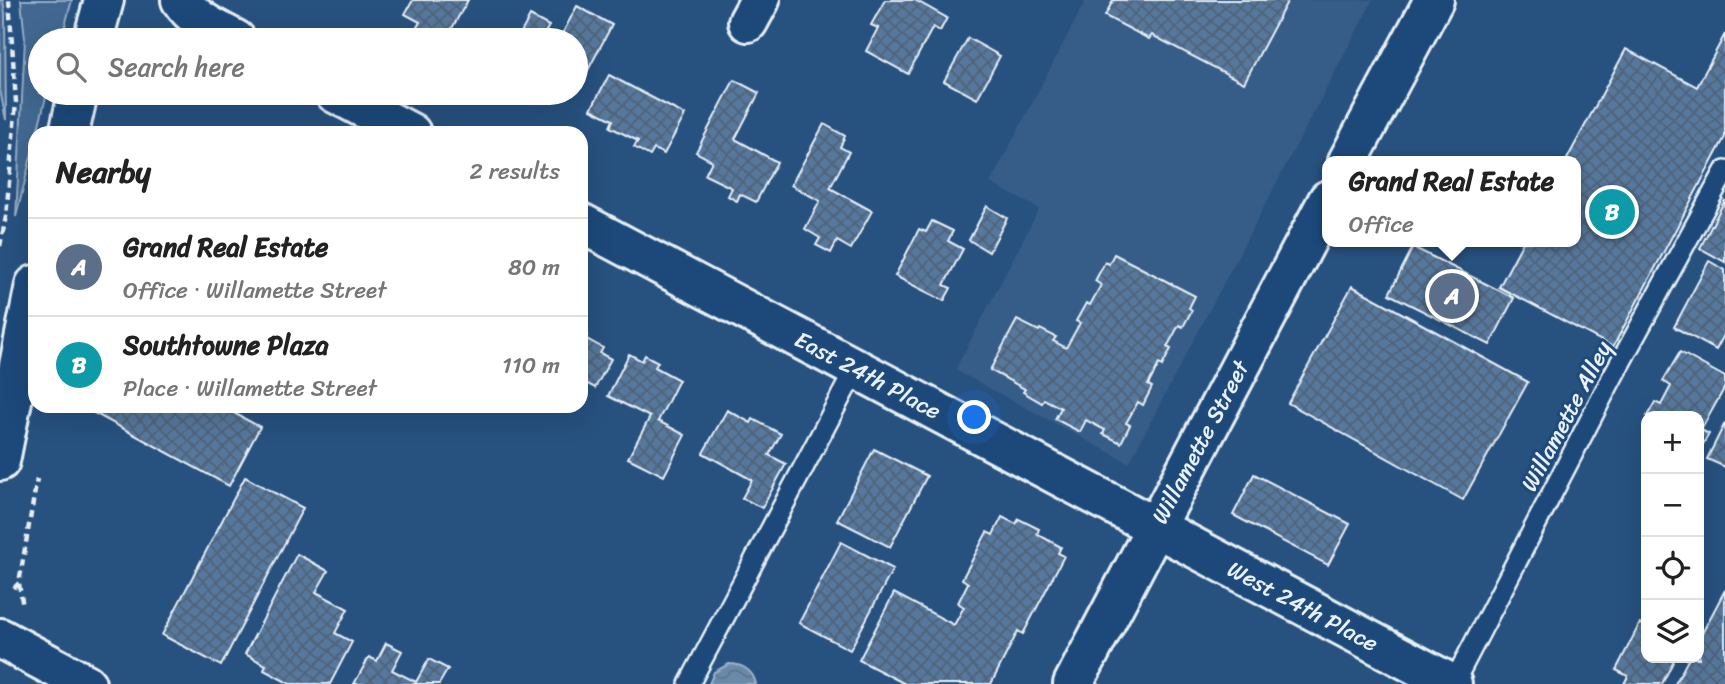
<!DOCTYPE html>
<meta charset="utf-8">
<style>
body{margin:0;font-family:Sriracha,sans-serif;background:#f6f6f6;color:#222}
.controls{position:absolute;right:21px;bottom:21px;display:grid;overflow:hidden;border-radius:14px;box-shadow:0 7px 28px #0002}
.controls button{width:63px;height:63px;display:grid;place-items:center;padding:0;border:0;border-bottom:2px solid #e0e0e0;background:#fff;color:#222;font:35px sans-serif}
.you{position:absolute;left:975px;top:418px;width:24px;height:24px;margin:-18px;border:5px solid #fff;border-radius:50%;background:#1a73e8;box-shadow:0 0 0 10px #1a73e833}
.badge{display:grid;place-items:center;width:46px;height:46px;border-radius:50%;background:#85585c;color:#fff;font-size:23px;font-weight:700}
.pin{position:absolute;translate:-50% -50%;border:4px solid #fff;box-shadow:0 2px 7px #0006}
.popup{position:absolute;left:1322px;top:156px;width:259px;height:91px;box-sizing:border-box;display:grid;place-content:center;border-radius:14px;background:#fff;filter:drop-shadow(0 2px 5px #0005);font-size:23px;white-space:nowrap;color:#767676}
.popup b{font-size:26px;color:#222}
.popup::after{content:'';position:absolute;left:50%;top:100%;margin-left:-14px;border:14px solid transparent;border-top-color:#fff}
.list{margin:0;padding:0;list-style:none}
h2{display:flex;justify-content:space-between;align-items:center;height:91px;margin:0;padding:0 28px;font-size:30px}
h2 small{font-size:23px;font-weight:400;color:#767676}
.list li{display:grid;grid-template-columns:46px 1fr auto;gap:21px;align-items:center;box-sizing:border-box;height:98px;padding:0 28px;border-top:2px solid #e0e0e0}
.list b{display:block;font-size:26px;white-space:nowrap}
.list p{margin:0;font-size:23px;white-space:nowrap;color:#767676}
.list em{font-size:23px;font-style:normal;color:#767676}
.icon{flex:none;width:38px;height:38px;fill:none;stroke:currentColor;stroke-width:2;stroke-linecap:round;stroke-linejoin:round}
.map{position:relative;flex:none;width:1725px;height:684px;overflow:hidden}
.search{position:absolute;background:#fff;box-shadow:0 7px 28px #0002;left:28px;top:28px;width:560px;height:77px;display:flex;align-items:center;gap:18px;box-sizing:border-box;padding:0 24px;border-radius:38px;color:#767676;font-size:26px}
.panel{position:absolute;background:#fff;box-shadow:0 7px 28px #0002;left:28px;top:126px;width:560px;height:287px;border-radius:21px}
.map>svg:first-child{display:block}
.built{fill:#355d88}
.green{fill:#436891;stroke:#96acc4;stroke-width:2}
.water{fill:url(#water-waves);stroke:#9db3c9;stroke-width:2}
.building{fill:url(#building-cross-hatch);stroke:#e8f1f8;stroke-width:2}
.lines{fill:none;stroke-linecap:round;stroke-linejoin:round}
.lane-casing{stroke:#e8f1f8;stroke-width:24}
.street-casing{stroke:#e8f1f8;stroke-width:44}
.secondary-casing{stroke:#e8f1f8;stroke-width:44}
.path{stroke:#e8f1f8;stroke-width:4.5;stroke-dasharray:7 5;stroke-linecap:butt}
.lane{stroke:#1f4a7a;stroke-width:19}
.street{stroke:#1f4a7a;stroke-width:38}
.secondary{stroke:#1f4a7a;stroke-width:38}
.labels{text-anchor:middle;stroke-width:6;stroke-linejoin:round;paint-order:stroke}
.street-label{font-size:23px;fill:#e8f1f8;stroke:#1f4a7a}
</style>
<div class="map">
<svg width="1725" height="684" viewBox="0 0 1725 684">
<defs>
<pattern id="water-waves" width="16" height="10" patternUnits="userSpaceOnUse" patternTransform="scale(1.75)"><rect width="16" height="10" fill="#6b8aaa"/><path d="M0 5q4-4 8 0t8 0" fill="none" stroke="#5e7388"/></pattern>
<pattern id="building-cross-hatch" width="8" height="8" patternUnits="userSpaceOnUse" patternTransform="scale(1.75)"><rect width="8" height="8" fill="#57789d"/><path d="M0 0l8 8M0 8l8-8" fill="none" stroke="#4f6278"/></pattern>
</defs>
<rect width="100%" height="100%" fill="#27517f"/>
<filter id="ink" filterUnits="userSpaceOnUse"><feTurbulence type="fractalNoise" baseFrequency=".0143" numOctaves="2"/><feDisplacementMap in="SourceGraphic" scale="14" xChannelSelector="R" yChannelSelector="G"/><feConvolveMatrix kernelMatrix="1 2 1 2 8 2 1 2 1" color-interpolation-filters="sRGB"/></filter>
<g filter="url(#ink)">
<path class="built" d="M1086,0H1373L1129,463L955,370L1039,209L990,183Z"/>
<g class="green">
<path d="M0,0H3L5,13L6,120L0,90Z"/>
<path d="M21,0H72L61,40H40V93H47L16,217L25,39Z"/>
</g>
<path class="water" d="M729,664C742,664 753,670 756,684H709L714,672Z"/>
<g class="building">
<path d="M413,0H468L447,37L431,29L427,36L416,29L420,22L405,14Z"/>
<path d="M885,0H915L947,18L940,31L933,27L908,74L866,51L878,28L871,25Z"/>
<path d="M1113,0H1288L1244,83L1152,35L1149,39L1105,16Z"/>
<path d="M577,6L612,25L586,74L576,69V40H559Z"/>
<path d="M530,16L549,26L543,36L550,40H517Z"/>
<path d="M1725,34V137L1613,347L1499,287L1523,242H1576V161H1566L1626,49L1697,87Z"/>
<path d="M968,38L1000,56L977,99L944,81Z"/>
<path d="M609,75L685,115L664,154L654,149L650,156L634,147L638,141L610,127L613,120L591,109Z"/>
<path d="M734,80L759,93L735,139L777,162L756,202L740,194L737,201L728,196L732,188L705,175L712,161L696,152Z"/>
<path d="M824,124L845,136L840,147L849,152L830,188L872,211L851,249L837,241L831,253L816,245L820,238L805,229L820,201L791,185Z"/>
<path d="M1725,200V262L1700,248Z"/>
<path d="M987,206L1007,218L989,252L969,240Z"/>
<path d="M932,221L953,231L948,241L963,249L944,285L951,288L944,301L895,276L919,229L926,232Z"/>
<path d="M1413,247L1514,298L1490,345L1389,294Z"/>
<path d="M1114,254L1195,296L1189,308L1192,310L1183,327L1179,325L1167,347L1171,349L1162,366L1159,364L1148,385L1152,387L1143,405L1138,402L1126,423L1130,425L1121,443L1103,434L1105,430L1086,420L1080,432L1055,419L1061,408L1044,399L1042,403L1023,392L1025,389L990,370L1017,320L1039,331L1040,329L1056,337L1053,341L1066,348L1080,323L1076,321L1086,303L1090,305L1101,285L1095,281L1105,262L1109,264Z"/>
<path d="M1709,261L1725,270V333L1716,350L1674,327Z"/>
<path d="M1352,286L1528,382L1463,500L1288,403Z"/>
<path d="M581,331L587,335L585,338L603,348L600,353L611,359L595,388L584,382L581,387Z"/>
<path d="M1680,352L1725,377V387L1701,430L1709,434L1699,451V416H1647L1655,402L1661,405L1671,386L1663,381Z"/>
<path d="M629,354L642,361L645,355L658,362L655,367L679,380L658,421L685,435L664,476L628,458L650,417L608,396Z"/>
<path d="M86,406H221L260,427L229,486L85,408Z"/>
<path d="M727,410L751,423L753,419L781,434L769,455L786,464L762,508L742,498L752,480L703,453Z"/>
<path d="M1725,423V467L1707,459Z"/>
<path d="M874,449L927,476L890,547L837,520Z"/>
<path d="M1254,474L1350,524L1328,565L1233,515Z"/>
<path d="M245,477L303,508L221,666L162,635Z"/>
<path d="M1002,517L1016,524L1019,519L1039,529L1037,534L1061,547L1058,553L1064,556L1023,634L1018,631L991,684H905L859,660L894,593L954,625L964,607L958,603L968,583L962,579L987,532L993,535Z"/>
<path d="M841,542L893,569L850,650L799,623Z"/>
<path d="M297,554L328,571L316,592L348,609L335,633L352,642L330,684H290L264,670L266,665L245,654Z"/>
<path d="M1725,590V684H1675L1689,658H1699V639Z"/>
<path d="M1640,623L1646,626V658H1675L1662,684H1624L1628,676L1616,670Z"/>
<path d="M386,643L402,651L392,670L416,682L429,659L448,669L439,684H354L369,657L377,661Z"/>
</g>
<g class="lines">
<g class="lane-casing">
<g id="lane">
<path d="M689,684L856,368"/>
<path d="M1453,684L1613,376L1725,171"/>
</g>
</g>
<g class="street-casing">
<g id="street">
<path d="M181,0C194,20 215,29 236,40"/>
<path d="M748,22L760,0"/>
<path d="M335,93L411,133"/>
<path d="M581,223L1452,684"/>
</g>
</g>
<g class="secondary-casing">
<g id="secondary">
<path d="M93,40L104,0"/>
<path d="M69,133L78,93"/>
<path d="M1348,161L1434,0"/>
<path d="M0,461L35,285"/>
<path d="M0,638L86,684"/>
<path d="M1073,684L1328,200"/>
</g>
</g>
<g class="path">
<path d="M153,40L161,34"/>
<path d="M0,246L6,217L16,102L9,0"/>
<path d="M19,584L23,607"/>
<path d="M14,588L19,583L37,479"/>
</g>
<use href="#lane" class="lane"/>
<use href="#street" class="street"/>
<use href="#secondary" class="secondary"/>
</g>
</g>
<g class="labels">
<g class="street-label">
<text transform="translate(868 375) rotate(28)" y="8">East 24th Place</text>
<text transform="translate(1566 416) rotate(-62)" y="8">Willamette Alley</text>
<text transform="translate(1200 442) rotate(-62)" y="8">Willamette Street</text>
<text transform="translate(1303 606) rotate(28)" y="8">West 24th Place</text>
</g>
</g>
</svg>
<div class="controls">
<button>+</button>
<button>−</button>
<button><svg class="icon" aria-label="locate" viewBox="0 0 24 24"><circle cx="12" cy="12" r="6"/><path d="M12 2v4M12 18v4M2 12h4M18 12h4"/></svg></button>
<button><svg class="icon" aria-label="layers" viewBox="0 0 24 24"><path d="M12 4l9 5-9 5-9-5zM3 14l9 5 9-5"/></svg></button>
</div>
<div class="you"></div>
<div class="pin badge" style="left:1452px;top:296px;background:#5c6f8a">A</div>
<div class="popup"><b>Grand Real Estate</b>Office</div>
<div class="pin badge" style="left:1612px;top:212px;background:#0f9aa8">B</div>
<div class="search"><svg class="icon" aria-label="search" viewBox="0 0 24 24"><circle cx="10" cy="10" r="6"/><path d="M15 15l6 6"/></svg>Search here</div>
<section class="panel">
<h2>Nearby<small>2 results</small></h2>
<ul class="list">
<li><span class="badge" style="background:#5c6f8a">A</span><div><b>Grand Real Estate</b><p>Office · Willamette Street</p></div><em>80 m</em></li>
<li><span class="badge" style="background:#0f9aa8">B</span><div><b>Southtowne Plaza</b><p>Place · Willamette Street</p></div><em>110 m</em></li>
</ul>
</section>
</div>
